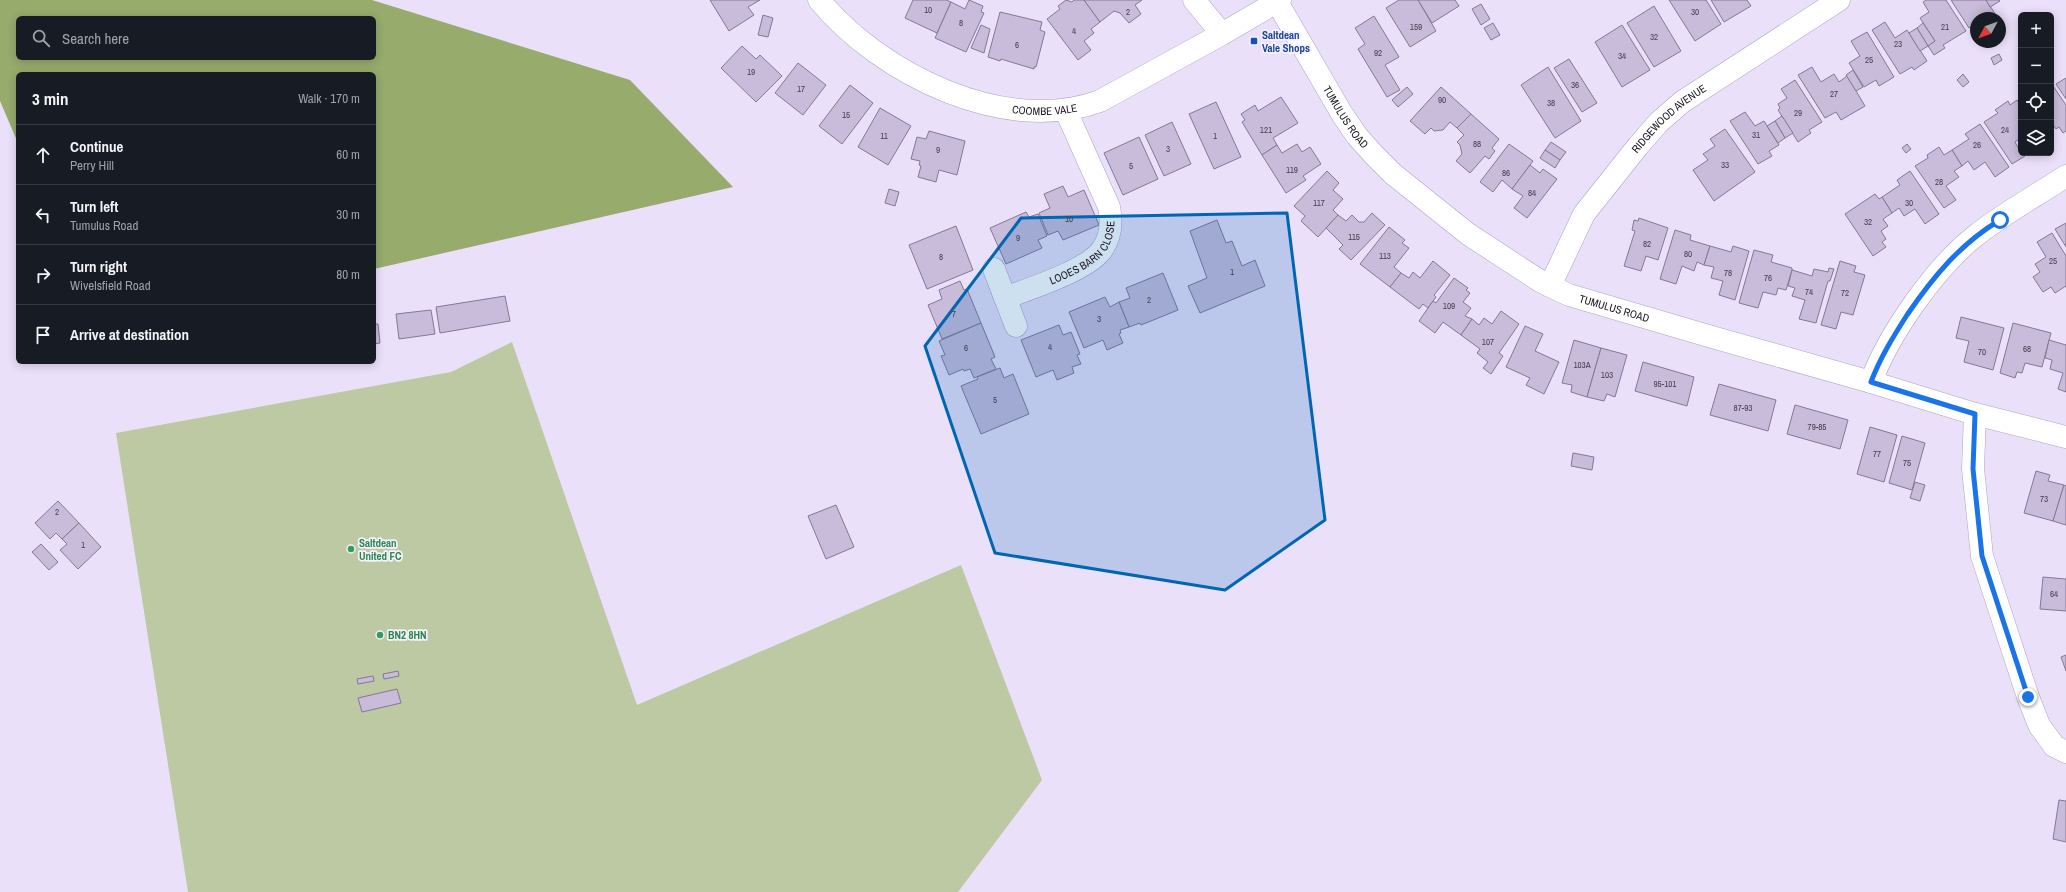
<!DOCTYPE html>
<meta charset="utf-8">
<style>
body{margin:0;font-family:"Archivo Narrow",sans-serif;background:#242831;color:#f1f3f6}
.controls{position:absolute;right:12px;top:12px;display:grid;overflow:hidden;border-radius:6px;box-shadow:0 2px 10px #0003}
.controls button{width:36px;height:36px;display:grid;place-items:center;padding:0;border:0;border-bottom:1px solid #363941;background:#171b24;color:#f1f3f6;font:20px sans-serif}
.compass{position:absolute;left:1970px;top:12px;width:36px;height:36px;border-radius:50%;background:#171b24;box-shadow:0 2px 10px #0003;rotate:229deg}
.stop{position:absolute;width:12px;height:12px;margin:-9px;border:3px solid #1a73e8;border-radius:50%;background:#fff}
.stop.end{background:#1a73e8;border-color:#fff;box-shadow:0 1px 4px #0008}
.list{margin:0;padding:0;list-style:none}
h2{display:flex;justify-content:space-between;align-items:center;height:52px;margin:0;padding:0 16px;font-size:17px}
h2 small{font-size:13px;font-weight:400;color:#9ea1a6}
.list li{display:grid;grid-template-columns:26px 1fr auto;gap:12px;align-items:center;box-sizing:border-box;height:60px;padding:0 16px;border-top:1px solid #363941}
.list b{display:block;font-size:15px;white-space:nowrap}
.list p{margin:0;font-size:13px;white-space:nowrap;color:#9ea1a6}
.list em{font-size:13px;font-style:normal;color:#9ea1a6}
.icon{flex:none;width:22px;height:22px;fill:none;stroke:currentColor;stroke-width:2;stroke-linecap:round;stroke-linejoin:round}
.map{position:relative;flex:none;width:2066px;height:892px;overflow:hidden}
.search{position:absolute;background:#171b24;box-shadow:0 2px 10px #0003;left:16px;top:16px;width:360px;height:44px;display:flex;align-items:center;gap:10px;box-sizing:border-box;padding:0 14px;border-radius:6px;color:#9ea1a6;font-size:15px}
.panel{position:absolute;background:#171b24;box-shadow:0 2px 10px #0003;left:16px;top:72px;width:360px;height:292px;border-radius:6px}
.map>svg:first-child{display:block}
.green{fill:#bcc9a2}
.forest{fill:#97ab6d;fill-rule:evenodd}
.building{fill:#c9bcdb;stroke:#847895}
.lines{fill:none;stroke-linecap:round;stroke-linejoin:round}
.street-casing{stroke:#afa3c1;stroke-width:23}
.street{stroke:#fff;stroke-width:22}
.route{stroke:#1a73e8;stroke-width:5}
.marked{fill:#0066b2;fill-opacity:0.2;stroke:#0066b2;stroke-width:3;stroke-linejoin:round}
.transit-dot{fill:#1a4fb4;stroke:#f6f0fd;stroke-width:1.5}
.leisure-dot{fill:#2e9e5b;stroke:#f6f0fd;stroke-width:1.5}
.labels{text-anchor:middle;stroke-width:3.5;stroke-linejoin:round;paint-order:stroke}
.number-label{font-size:9px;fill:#464050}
.transit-label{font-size:11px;font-weight:bold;fill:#164399;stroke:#f6f0fd;text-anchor:start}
.street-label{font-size:11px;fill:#1b1621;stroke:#f6f0fd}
.leisure-label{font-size:11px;font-weight:bold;fill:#27864d;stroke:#f6f0fd;text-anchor:start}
</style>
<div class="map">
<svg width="2066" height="892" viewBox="0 0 2066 892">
<rect width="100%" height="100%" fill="#ebe0fa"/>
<path class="green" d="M512,342L637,705L961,565L1042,780L958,892H188L116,433L451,372Z"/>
<path class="forest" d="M0,0H372L630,80L733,187L374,269V74H18V143L0,101ZM18,18H374V58H18Z"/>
<g class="building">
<path d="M710,0H760L748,7L754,15L729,31Z"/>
<path d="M913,0H946L951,2L937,33L905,18Z"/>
<path d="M969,0L983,6L981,12L984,13L966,52L935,38L951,2L965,9Z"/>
<path d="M1066,0L1072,2L1074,0H1084L1100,22L1091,29L1094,33L1084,41L1091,50L1078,60L1047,19L1060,9L1058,6Z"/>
<path d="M1084,0H1142L1135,5L1141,14L1129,23L1120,13L1114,11L1100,22Z"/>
<path d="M1399,0H1418L1436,31L1410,47L1386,8Z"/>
<path d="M1418,0H1455L1459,6L1432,23Z"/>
<path d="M1669,0H1706L1721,24L1695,41Z"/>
<path d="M1711,0H1747L1751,6L1724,22Z"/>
<path d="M1926,0H1946L1966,31L1943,45L1945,48L1934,55L1928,46L1935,41L1920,18L1929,12L1923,2Z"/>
<path d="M1951,0H1986L1996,15L1991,18H1976V23L1969,28Z"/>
<path d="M1986,0H1999L2000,1L1990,7Z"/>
<path d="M1481,4L1490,19L1481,25L1472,9Z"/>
<path d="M1654,6L1681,51L1654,67L1627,23Z"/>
<path d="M1000,12L1042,22L1040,30L1045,32L1036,67H1034V69L1001,59L1000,61L988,57Z"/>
<path d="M763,15L773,18L768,37L758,35Z"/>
<path d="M1374,16L1399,57L1385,65L1400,90L1387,97L1358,49L1365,44L1355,28Z"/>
<path d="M1885,22L1895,38L1907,30L1927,61L1914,70L1912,67L1900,74L1872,30Z"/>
<path d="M1493,23L1500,35L1491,40L1484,28Z"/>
<path d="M1923,23L1935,41L1928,46L1917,28Z"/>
<path d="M981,25L990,29L984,53L971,48Z"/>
<path d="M1622,25L1650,70L1622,87L1595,42Z"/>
<path d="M1917,28L1928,46L1920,51L1909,33Z"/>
<path d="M1867,32L1894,77L1879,86L1876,80L1864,87L1849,63L1860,56L1851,41Z"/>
<path d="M742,46L756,59L760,55L782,76L756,102L721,68Z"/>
<path d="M1999,54L2002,60L1994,65L1991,58Z"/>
<path d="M1569,59L1597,103L1582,112L1554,68Z"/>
<path d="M798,63L826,85L803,115L775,93Z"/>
<path d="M1548,67L1581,121L1555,138L1521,85Z"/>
<path d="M1812,67L1821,82L1834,74L1839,82L1847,76L1865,106L1841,120L1836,112L1825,118L1798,75Z"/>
<path d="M1853,70L1863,87L1856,91L1846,75Z"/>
<path d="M1963,74L1969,82L1963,87L1957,80Z"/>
<path d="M2066,78V99L2056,84Z"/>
<path d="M1795,80L1822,122L1809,130L1811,133L1798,142L1778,110L1780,108L1778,104L1787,98L1781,89Z"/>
<path d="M2051,83L2066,105V131L2063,133L2059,127L2056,129L2051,122Z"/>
<path d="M850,85L873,103L842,144L819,126Z"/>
<path d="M1407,87L1413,94L1398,107L1392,100Z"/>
<path d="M1441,87L1471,114L1457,128L1450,122L1443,130L1434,131L1431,128L1425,134L1410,121Z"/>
<path d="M1281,97L1298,123L1273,138L1277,145L1262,155L1242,122L1245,120L1241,114L1255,105L1258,111Z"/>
<path d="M2017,100L2021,107V138L2015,142L2021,153L2025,156L2012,164L1984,122L1998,113L1995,110L2008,101L2010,105Z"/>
<path d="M1216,102L1241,157L1214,169L1189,114Z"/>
<path d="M880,108L911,126L888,165L858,147Z"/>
<path d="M1745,112L1755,126L1764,121L1779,145L1769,151L1772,156L1758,164L1730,121Z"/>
<path d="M1471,114L1499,139L1492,148L1495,151L1489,159L1485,156L1470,173L1456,161L1462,154L1460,145L1457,142L1464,135L1457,128Z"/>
<path d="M1782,116L1793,133L1785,138L1775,121Z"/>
<path d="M1775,121L1785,138L1778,143L1767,126Z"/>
<path d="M1172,122L1191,164L1164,176L1145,135Z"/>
<path d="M1980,124L2009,167L1995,177L1985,162L1974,170L1968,161L1962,166L1952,150L1969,139L1965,134Z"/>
<path d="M1725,129L1755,172L1714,201L1693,170L1708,160L1703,154L1715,146L1710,139Z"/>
<path d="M929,131L965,141L957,175L939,170L936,182L918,177L921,166L919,165L920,161L911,159L917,137L926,139Z"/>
<path d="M1139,137L1158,179L1123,195L1104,153Z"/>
<path d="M1551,142L1566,152L1560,160L1545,150Z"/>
<path d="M1297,144L1302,152L1310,147L1321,164L1303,176L1306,180L1286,193L1262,155L1277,145L1282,153Z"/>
<path d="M1509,144L1533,161L1512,189L1502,180L1493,192L1480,182Z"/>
<path d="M1907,144L1911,149L1906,153L1902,148Z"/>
<path d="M1939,147L1944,155L1952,150L1962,166L1954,171L1959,177L1946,186L1956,200L1944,208L1915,166L1928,158L1927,155Z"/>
<path d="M1545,150L1560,160L1555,168L1540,158Z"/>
<path d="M1530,165L1540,173L1543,169L1557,179L1527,218L1514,208L1523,196L1512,189Z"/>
<path d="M1327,171L1339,183L1333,190L1343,199L1333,210L1338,215L1318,237L1301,221L1305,216L1294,206Z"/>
<path d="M1910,171L1939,214L1925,224L1915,209L1904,216L1899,208L1892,213L1882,197L1900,185L1897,180Z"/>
<path d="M1063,186L1068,197L1084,190L1099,225L1063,240L1058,231L1048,235L1039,213L1050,208L1044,194Z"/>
<path d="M889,189L899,192L895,206L885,203Z"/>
<path d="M1875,194L1879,199L1882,197L1892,213L1883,219L1888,226L1881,231L1886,239L1882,242L1886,247L1873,256L1845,214Z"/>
<path d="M1026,212L1029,217L1038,214L1047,236L1038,240L1042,248L1006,264L990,228Z"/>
<path d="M1372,213L1385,225L1351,260L1339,249L1343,245L1326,228L1338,215L1346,221L1352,215L1359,222H1364Z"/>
<path d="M1639,218L1668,228L1658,260L1646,256L1641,271L1624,266L1635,231L1632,230L1634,220L1638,221Z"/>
<path d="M1217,220L1226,243L1232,241L1242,266L1255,260L1265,286L1200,313L1188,286L1207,278L1190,231Z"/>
<path d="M2066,223V247L2055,229Z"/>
<path d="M956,226L973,270L927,289L909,245Z"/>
<path d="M1389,227L1405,240L1402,243L1409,248L1394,267L1401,273L1390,287L1360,264Z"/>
<path d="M1675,230L1691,235L1690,240L1710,246L1704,265L1697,262L1694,271L1682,266L1676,284L1660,279Z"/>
<path d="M2052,233L2066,256V286L2055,293L2051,287L2043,292L2033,277L2040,272L2035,264L2046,257L2037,242Z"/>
<path d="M1710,246L1731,252L1733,246L1749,251L1735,300L1719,295L1723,281L1711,278L1714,267L1704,265Z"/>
<path d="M1754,250L1773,255L1771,262L1792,268V270L1786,290L1778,288L1776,295L1763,292L1758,308L1739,303Z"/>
<path d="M1433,261L1450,275L1434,295L1436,297L1428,308L1423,304L1419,309L1390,287L1401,273L1409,278L1413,272L1420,278Z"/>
<path d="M1840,261L1856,266L1854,272L1865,275L1853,315L1841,312L1836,329L1821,325Z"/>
<path d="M1829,268L1834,269L1830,281H1828L1816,323L1799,319L1805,300L1792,296L1795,288L1788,286L1792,270L1812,276L1814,269L1828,272Z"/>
<path d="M1163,273L1178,310L1141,325L1140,323L1129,327L1119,302L1130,298L1126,288Z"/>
<path d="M1454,278L1468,288L1466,290L1470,293L1463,302L1471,308L1465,316L1472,319L1461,335L1443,322L1435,333L1419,321L1433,301L1436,303Z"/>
<path d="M960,281L964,290L967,289L981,323L942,339L928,305L942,299L939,290Z"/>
<path d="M505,296L510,321L440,333L436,307Z"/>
<path d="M1105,297L1110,307L1119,302L1129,327L1120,330L1121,333L1119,334L1123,343L1107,350L1103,340L1084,348L1069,312Z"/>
<path d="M431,310L435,334L399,339L396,314Z"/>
<path d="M1501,311L1519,324L1499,353L1503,356L1491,374L1483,368L1488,362L1477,353L1480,349L1461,335L1472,319L1479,325L1484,318L1492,324Z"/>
<path d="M1961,317L2004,328L1993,370L1964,362L1969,341L1956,338Z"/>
<path d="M981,323L995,357L991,359L996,369L974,378L970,369L964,371L963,369L949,375L941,356L945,355L939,341Z"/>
<path d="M2013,323L2051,333L2042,367L2025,363L2022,373L2017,372L2015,378L2000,373Z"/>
<path d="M374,324H378L380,343L374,344Z"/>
<path d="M1059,325L1063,335L1071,332L1080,354L1077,355L1081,364L1072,367L1074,373L1057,380L1053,370L1036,377L1021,340Z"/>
<path d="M1525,326L1543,334L1535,351L1559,362L1544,394L1526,385L1530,378L1506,367Z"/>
<path d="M1574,340L1601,348L1587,397L1571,392L1572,385L1562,383Z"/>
<path d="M2049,340L2066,345V392L2058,389L2063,373L2050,369L2052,360L2045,358Z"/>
<path d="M1601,348L1627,355L1615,397L1607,394L1604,401L1587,397Z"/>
<path d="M1643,362L1694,377L1687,406L1635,391Z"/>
<path d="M1000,368L1004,378L1013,374L1029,414L981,434L961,386L978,379L977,377Z"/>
<path d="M1719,384L1776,400L1768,431L1710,415Z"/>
<path d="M1795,405L1848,420L1840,449L1787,434Z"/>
<path d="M1870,427L1897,435L1884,482L1857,474Z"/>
<path d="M1902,436L1925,443L1912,490L1889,483Z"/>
<path d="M1573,453L1594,457L1592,470L1571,466Z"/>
<path d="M2036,471L2050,475L2048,481L2064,485L2053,521L2024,513Z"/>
<path d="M1915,482L1925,485L1920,501L1910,498Z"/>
<path d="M2064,485L2066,486V525L2053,521Z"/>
<path d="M58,501L79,523L62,539L56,533L50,539L35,523Z"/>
<path d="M836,505L854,547L826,559L808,516Z"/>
<path d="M79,523L101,547L78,569L60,550L67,544L62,539Z"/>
<path d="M41,544L58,562L49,570L32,552Z"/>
<path d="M2043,577L2066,579V611L2040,609Z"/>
<path d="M2066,655V671L2061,657Z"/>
<path d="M398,671L399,676L384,679L383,674Z"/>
<path d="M373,676L374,681L358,684L357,679Z"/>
<path d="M397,689L401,703L362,712L358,698Z"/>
<path d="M2059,800L2066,801V842L2053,839Z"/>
</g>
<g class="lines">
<g class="street-casing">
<g id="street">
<path id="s1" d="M819,0C880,74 1005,136 1100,101L1222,34L1280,0"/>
<path d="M1194,0L1222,34"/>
<path id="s2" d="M1277,2L1342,114L1357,136L1375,156L1393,174L1468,234L1540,281L1569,295L1712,337L1871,382L1975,414L2066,437"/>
<path d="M994,269L1016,326"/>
<path id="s3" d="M1550,286L1584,214L1638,146L1659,122L1682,102L1839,0"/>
<path id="s4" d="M1005,298C1031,288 1085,271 1101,251C1111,238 1112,222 1109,207L1066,111"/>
<path d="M1871,382C1888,335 1935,268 1974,237C2002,214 2036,196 2066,176"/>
<path d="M1975,414L1973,469L1982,556L2028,697L2039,725L2054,746L2066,752"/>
</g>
</g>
<use href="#street" class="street"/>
</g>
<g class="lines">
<path class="route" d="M2000,220C1960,244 1933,277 1907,315C1893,337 1880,358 1871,382L1975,414L1973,469L1982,556L2028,697"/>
</g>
<path class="marked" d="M1287,213L1325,520L1225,590L995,553L925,346L1021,218Z"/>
<rect class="transit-dot" x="1250" y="37" width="8" height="8" rx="2"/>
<g class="leisure-dot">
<circle cx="351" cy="549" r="4"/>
<circle cx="380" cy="635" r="4"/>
</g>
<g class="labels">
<g class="number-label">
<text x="928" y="13">10</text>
<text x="1128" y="15">2</text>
<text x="1695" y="15">30</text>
<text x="961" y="26">8</text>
<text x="1416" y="30">159</text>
<text x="1945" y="30">21</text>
<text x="1074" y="34">4</text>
<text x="1654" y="40">32</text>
<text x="1898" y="47">23</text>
<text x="1017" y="48">6</text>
<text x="1378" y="56">92</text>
<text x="1622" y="59">34</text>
<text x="1869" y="63">25</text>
<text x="751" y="75">19</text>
<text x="1575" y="88">36</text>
<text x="801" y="92">17</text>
<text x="1834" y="97">27</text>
<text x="1442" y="103">90</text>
<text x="1551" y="106">38</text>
<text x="1798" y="116">29</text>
<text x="846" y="118">15</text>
<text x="1266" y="133">121</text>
<text x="2005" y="133">24</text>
<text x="1756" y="138">31</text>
<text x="884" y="139">11</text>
<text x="1215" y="139">1</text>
<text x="1477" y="147">88</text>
<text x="1977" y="148">26</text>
<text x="1168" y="152">3</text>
<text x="938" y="153">9</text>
<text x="1725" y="168">33</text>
<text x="1131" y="169">5</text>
<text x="1292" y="173">119</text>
<text x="1506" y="176">86</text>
<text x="1939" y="185">28</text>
<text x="1532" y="196">84</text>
<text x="1319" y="206">117</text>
<text x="1909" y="206">30</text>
<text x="1069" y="222">10</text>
<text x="1868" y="225">32</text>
<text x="1354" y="240">115</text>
<text x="1018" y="241">9</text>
<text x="1647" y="247">82</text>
<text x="1688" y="257">80</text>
<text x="1385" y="259">113</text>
<text x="941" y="260">8</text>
<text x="2053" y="264">25</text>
<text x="1232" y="275">1</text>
<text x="1728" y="276">78</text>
<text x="1768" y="281">76</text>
<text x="1809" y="295">74</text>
<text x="1845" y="296">72</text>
<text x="1149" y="303">2</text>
<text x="1449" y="309">109</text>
<text x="954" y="317">7</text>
<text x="1099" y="322">3</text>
<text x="1488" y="345">107</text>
<text x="1050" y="350">4</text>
<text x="966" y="351">6</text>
<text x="2027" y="352">68</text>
<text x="1982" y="355">70</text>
<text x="1582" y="368">103A</text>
<text x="1607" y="378">103</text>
<text x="1665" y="387">95-101</text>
<text x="995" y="403">5</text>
<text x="1743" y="411">87-93</text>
<text x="1817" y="430">79-85</text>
<text x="1877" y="457">77</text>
<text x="1907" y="466">75</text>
<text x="2044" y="502">73</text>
<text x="57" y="515">2</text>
<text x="83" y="548">1</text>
<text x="2054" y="597">64</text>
</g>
<g class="transit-label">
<text x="1262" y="39">Saltdean<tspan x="1262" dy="13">Vale Shops</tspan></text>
</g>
<g class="street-label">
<text dy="4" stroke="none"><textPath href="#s1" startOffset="259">COOMBE VALE</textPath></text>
<text dy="4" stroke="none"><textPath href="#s2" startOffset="134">TUMULUS ROAD</textPath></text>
<text dy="4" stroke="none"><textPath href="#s3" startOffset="208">RIDGEWOOD AVENUE</textPath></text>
<text dy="4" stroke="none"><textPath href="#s4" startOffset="94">LOOES BARN CLOSE</textPath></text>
<text dy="4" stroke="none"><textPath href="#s2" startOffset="470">TUMULUS ROAD</textPath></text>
</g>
<g class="leisure-label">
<text x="359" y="547">Saltdean<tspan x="359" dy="13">United FC</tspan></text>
<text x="388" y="639">BN2 8HN</text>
</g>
</g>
</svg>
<div class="controls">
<button>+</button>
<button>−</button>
<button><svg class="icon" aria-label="locate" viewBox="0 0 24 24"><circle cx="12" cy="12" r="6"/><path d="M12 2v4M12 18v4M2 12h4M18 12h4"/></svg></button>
<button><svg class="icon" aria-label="layers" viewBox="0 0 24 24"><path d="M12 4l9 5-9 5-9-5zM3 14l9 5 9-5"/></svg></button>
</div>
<svg class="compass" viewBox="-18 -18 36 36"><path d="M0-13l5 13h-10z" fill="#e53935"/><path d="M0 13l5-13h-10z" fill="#9ea1a6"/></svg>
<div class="stop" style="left:2000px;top:220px"></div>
<div class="stop end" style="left:2028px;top:697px"></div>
<div class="search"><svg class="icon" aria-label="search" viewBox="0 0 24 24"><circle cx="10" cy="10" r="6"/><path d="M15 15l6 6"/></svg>Search here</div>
<section class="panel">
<h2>3 min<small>Walk · 170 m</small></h2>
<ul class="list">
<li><svg class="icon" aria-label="ahead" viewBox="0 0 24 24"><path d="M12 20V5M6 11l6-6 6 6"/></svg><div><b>Continue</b><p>Perry Hill</p></div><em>60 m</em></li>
<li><svg class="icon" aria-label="left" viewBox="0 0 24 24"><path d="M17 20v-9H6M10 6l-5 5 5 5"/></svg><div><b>Turn left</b><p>Tumulus Road</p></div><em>30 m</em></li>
<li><svg class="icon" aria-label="right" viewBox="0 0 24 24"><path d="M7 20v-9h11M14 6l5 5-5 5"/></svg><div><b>Turn right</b><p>Wivelsfield Road</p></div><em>80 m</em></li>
<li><svg class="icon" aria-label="arrive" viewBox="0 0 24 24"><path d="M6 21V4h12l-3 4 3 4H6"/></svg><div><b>Arrive at destination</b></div></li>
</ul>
</section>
</div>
